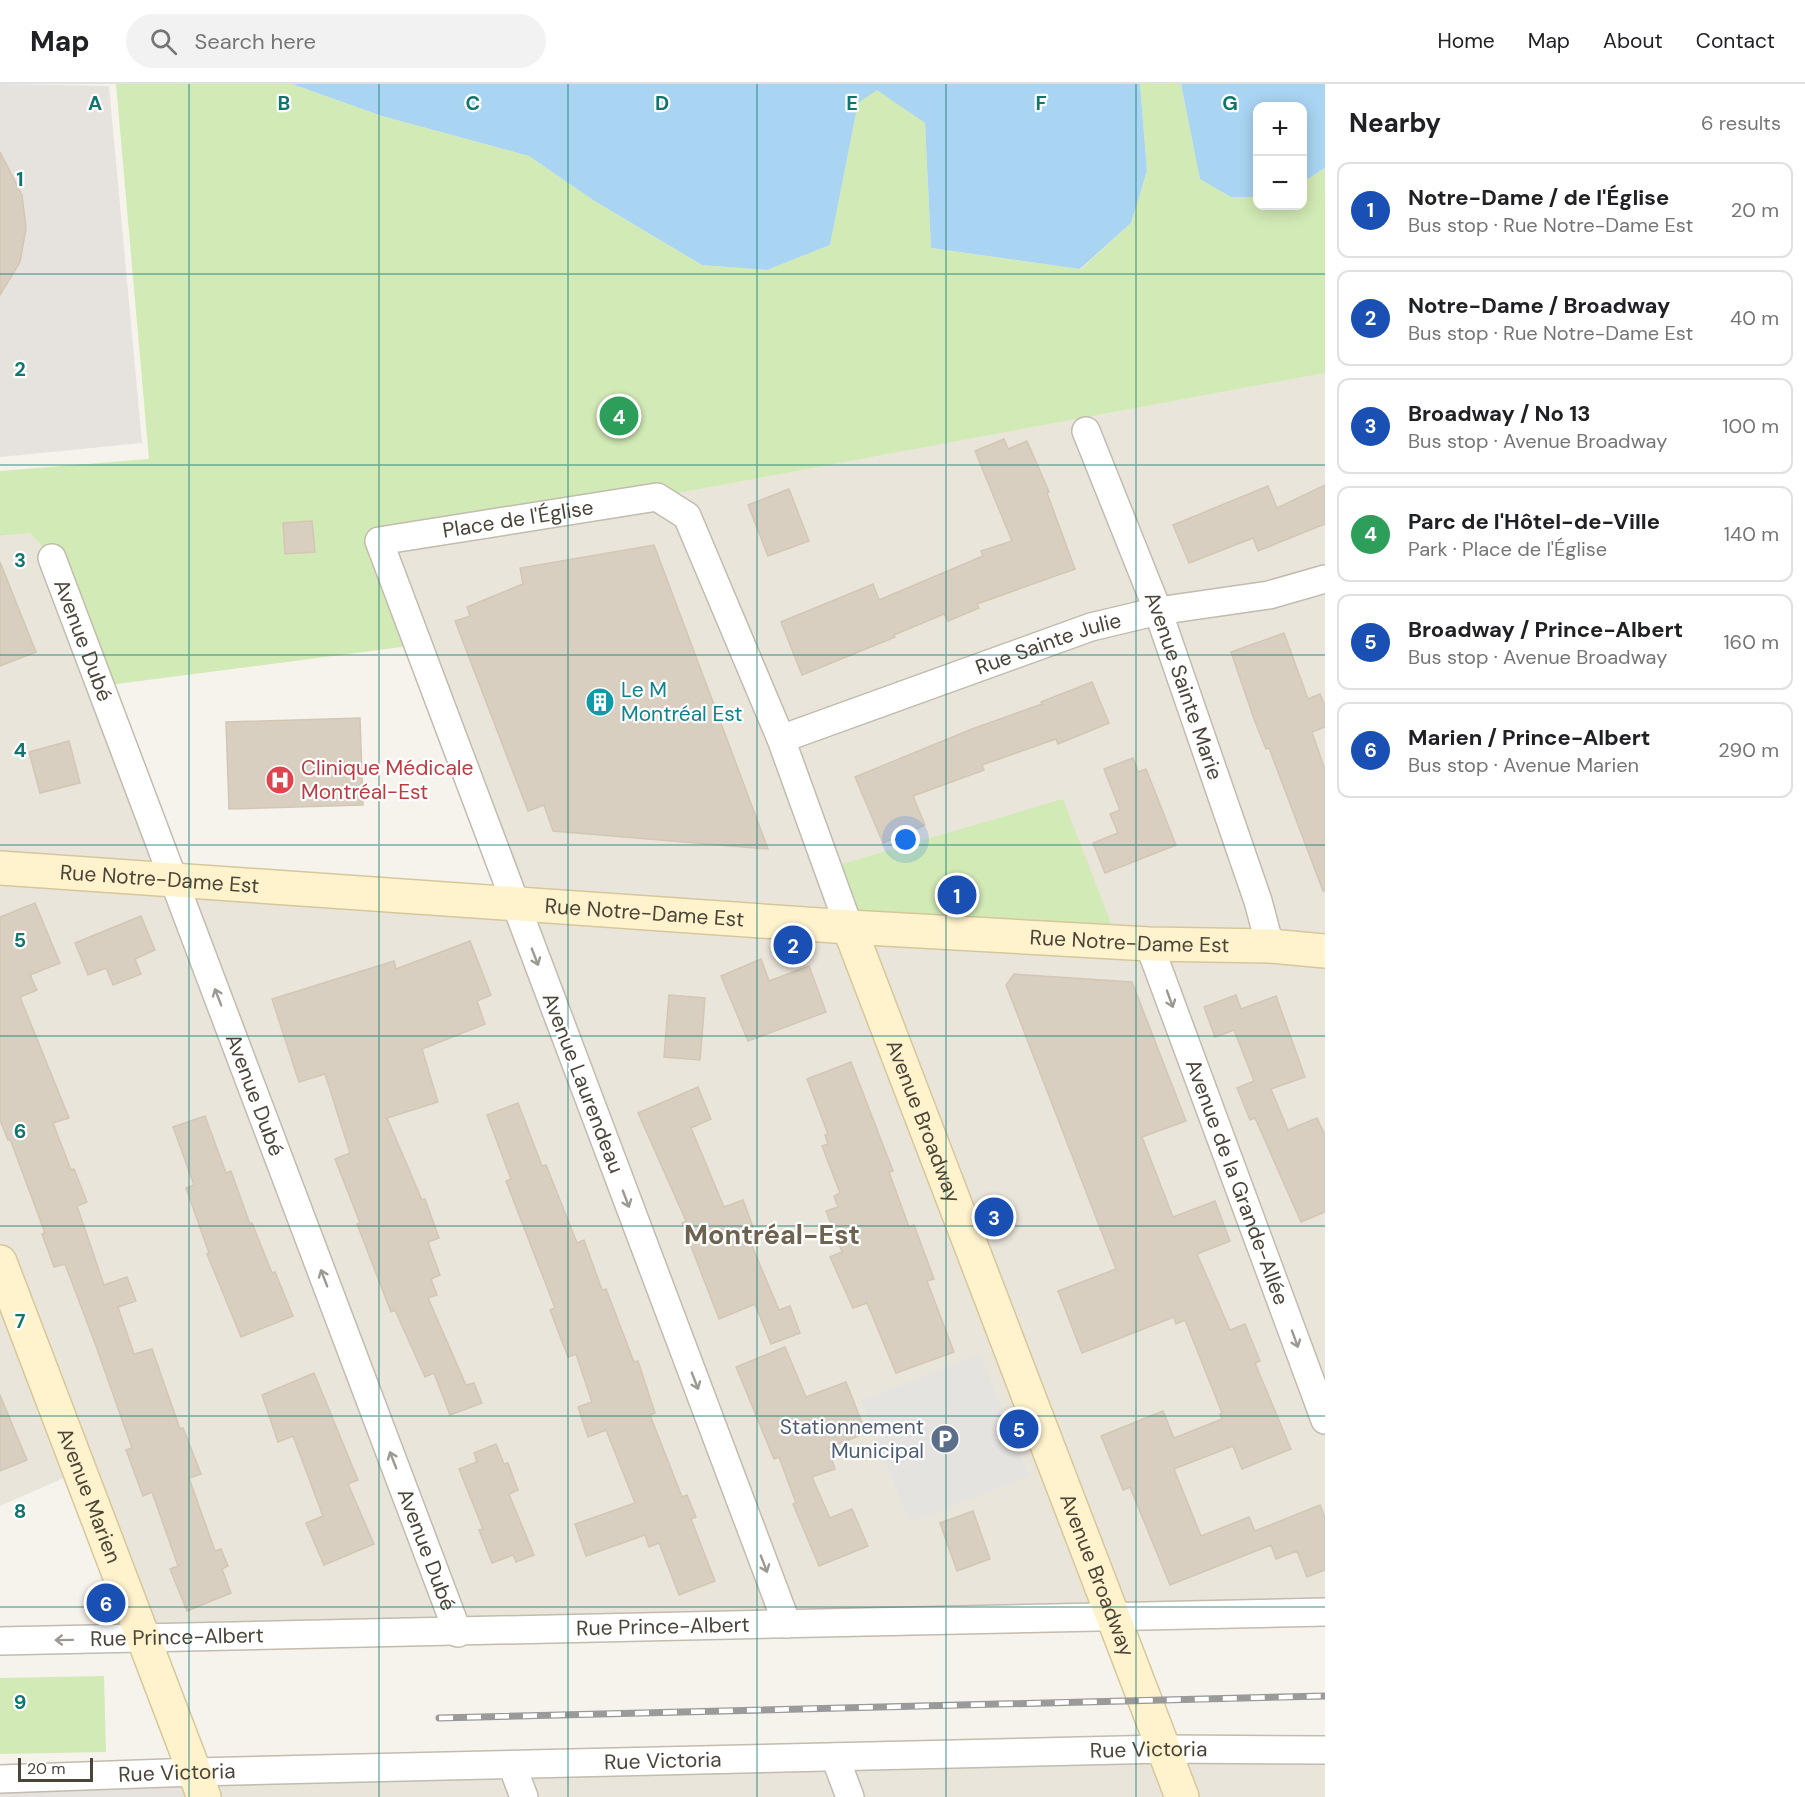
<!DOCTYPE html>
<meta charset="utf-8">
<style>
body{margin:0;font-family:"DM Sans",sans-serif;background:#f2f2f2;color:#202124}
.controls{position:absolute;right:18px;top:18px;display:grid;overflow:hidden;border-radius:12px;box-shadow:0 3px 15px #0003}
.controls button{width:54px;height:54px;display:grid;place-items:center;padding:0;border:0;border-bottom:2px solid #e0e0e0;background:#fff;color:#202124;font:30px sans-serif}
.scale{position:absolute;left:18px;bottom:15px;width:75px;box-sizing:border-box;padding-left:6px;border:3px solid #4b4439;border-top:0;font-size:16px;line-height:21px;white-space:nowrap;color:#4b4439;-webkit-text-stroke:4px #fff;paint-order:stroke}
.you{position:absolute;left:906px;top:756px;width:21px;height:21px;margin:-15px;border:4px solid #fff;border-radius:50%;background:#1a73e8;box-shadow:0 0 0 9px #1a73e833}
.badge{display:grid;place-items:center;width:39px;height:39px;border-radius:50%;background:#fc3f1d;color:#fff;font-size:20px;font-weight:700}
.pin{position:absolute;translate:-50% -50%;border:3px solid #fff;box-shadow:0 2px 6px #0006}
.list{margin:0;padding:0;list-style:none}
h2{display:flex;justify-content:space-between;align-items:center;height:78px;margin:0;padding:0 24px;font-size:26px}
h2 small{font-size:20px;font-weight:400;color:#757577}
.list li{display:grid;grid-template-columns:39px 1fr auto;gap:18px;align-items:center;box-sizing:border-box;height:96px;margin:0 12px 12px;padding:0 12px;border:2px solid #e0e0e0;border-radius:12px}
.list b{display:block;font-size:22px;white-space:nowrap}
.list p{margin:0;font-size:20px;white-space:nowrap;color:#757577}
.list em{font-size:20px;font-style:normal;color:#757577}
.icon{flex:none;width:33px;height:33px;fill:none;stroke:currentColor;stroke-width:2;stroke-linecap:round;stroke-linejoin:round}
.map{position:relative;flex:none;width:1325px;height:1713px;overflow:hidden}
header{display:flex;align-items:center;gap:36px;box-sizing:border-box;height:84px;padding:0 30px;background:#fff;border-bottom:2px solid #e0e0e0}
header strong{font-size:28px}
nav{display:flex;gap:33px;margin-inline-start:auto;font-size:21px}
.search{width:420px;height:54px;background:#f2f2f2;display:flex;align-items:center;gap:15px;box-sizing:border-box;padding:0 21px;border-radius:33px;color:#757577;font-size:22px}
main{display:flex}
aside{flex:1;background:#fff}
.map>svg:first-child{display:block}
.residential{fill:#eae5da}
.industrial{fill:#e6e2dd}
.green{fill:#d2eab5}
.parking{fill:#e5e3e0}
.water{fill:#a9d4f2}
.building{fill:#d8cfc1;stroke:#d3c7b4;stroke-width:1.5}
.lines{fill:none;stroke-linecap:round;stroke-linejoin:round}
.street-casing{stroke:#c2bbae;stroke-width:30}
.secondary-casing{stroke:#d6c79b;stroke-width:36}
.street{stroke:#fff;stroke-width:27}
.secondary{stroke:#fff3cd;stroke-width:33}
.rail-casing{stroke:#9a9a9a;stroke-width:7}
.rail{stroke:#fff;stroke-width:4.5;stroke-dasharray:14;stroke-linecap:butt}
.oneway{stroke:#9c9892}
.grid{fill:none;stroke:#0f766e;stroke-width:1.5;stroke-opacity:0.55}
.labels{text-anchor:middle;stroke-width:4.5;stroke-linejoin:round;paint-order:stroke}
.street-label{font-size:21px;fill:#4b4439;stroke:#fff}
.culture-label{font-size:21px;fill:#0d838f;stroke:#fff;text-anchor:start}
.health-label{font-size:21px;fill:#be3a42;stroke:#fff;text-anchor:start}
.service-label{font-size:21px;fill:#4e5e75;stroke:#fff;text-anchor:end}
.district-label{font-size:27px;font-weight:bold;fill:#6e6250;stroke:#fff}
.grid-label{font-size:20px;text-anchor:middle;font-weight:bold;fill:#0f766e;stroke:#fff;stroke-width:4.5;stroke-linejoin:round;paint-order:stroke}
</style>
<header>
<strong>Map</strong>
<div class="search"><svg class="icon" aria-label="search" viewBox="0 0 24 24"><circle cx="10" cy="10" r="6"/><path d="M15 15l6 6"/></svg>Search here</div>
<nav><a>Home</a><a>Map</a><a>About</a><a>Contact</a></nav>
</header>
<main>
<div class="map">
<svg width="1325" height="1713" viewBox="0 0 1325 1713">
<rect width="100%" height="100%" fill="#f6f3ec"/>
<g class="residential">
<path d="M1325,289V1528L144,1554L80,1387L0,1422V452L30,449L52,474L175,797L514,819L379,457L657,413Z"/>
<path d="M1325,1662V1713H204L195,1688Z"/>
</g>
<g class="industrial">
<path d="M0,0L109,2L142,359L0,373Z"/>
<path d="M195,1688L204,1713H0V1695Z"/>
</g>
<g class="green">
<path d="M116,0H292L382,32L529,72L593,116L702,181L767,186L830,161L858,19L877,5L925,39L931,164L1081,185L1131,139L1147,87L1140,0H1181L1200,94L1231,113H1257L1258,122H1302L1303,98L1325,84V289L657,413L379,457L417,561L101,602L52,474L30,449L0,452V387L149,375Z"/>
<path d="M1063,715L1118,857L849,843L828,784Z"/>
<path d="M104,1592L106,1668L0,1670V1594Z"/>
</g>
<path class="parking" d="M980,1270L1029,1392L910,1439L861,1317Z"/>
<g class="water">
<path d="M292,0H1140L1147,87L1131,139L1080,185L931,164L925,39L877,6L858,19L830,161L767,186L702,181L593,116L529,72L382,32Z"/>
<path d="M1181,0H1325V84L1303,98L1302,22H1258L1257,113H1231L1200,95Z"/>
</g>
<g class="building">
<path d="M0,68L22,111L26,144L20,178L0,211Z"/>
<path d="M1004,355L1008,365L1027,357L1049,408L1047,409L1075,485L977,520L979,524L948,537L944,530L894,551L895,553L802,591L781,538L873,500L879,516L983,472L981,467L1012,457L975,367Z"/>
<path d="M1325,401V440L1258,467L1253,454L1189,479L1173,441L1268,402L1277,424Z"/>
<path d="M789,405L809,457L768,472L748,421Z"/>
<path d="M312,437L315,468L285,470L283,439Z"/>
<path d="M654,461L725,650L768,765L553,747L544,721L528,727L455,537L470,532L467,523L523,500L520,484Z"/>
<path d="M0,478L36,568L0,582Z"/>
<path d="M1284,549L1308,615L1320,610L1325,622V643L1312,648L1325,686V807H1323L1269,664L1266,665L1254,635L1231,568Z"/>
<path d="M1092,598L1109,639L1058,660L1056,655L982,681L984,686L913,712L925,741L883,759L855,693L972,645L1042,620L1041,618Z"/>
<path d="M360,634L363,721L229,725L226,638Z"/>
<path d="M69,657L80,699L40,709L29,668Z"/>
<path d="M1133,674L1138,688L1146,685L1176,761L1105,789L1093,759L1118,749L1110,730L1120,726L1104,685Z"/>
<path d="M35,819L60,879L30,891L37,906L20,913L69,1034L53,1039L71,1086L74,1085L87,1118L77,1122L104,1201L127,1193L136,1217L118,1223L134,1270L152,1265L180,1345L183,1344L201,1390L189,1394L215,1467L221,1465L228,1482L222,1485L231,1509L187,1527L170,1485L178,1482L152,1408L143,1412L126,1366L132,1364L96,1262L65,1180L54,1183L42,1150L45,1149L10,1055L8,1056L0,1036V833Z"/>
<path d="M141,832L155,866L135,875L141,890L113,901L106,884L88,891L75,859Z"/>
<path d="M470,857L491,911L477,917L485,940L422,965L438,1018L387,1034L422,1116L425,1115L439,1154L428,1158L440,1191L431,1195L437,1211L428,1214L466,1301L474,1299L482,1319L450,1331L434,1289L425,1293L395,1226L391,1228L357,1140L360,1139L335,1075L350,1069L325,990L299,998L272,915L394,877L396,885Z"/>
<path d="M761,875L769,897L809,882L826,928L748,957L721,892Z"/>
<path d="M1014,890L1132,898L1186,1037L1142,1053L1173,1133L1215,1117L1230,1157L1197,1170L1230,1246L1245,1240L1260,1277L1255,1279L1291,1365L1242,1385L1233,1362L1174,1385L1201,1452L1249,1433L1255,1447L1320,1421L1325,1433V1486L1307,1493L1297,1467L1276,1475L1271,1461L1170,1501L1130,1403L1123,1406L1101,1352L1163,1327L1174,1354L1222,1335L1220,1330L1222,1329L1185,1236L1176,1240L1174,1233L1082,1269L1058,1207L1116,1185L1006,901Z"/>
<path d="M669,911L705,914L700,976L664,973Z"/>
<path d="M1236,911L1241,925L1276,912L1305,993L1271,1005L1288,1046L1317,1034L1325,1051V1128L1301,1138L1255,1034L1250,1036L1237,1004L1254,997L1234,946L1215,953L1204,923Z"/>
<path d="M851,978L893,1087L889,1088L909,1143L914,1141L934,1195L927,1197L954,1268L896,1289L867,1219L853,1224L830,1173L842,1168L826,1127L838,1123L834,1112L840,1109L822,1062L828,1060L825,1051L828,1050L807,995Z"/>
<path d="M698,1003L711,1035L691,1044L724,1123L743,1116L759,1159L752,1162L779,1226L790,1222L800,1249L771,1260L755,1220L719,1235L682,1139L686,1137L638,1029Z"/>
<path d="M518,1019L542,1082L546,1081L577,1159L584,1156L602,1206L606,1205L634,1278L638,1277L655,1329L650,1331L682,1413L687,1411L696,1433L691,1435L715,1497L679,1511L659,1459L649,1463L645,1451L586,1472L575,1440L635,1419L606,1346L588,1353L578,1323L592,1318L576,1270L568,1273L550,1226L555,1224L506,1097L511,1095L487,1031Z"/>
<path d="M205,1032L226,1089L231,1087L250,1140L252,1139L272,1189L275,1188L293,1232L241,1253L207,1170L209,1169L186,1104L194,1101L173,1043Z"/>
<path d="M785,1263L806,1313L846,1298L866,1349L828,1364L835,1385L812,1393L830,1434L852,1425L868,1462L819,1482L793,1420L796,1419L779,1373L774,1375L736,1283Z"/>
<path d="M314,1289L358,1396L348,1400L374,1460L324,1481L306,1439L323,1432L293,1352L278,1358L262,1311Z"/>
<path d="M0,1311L27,1376L0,1387Z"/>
<path d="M496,1360L504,1380L508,1379L518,1406L509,1410L534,1471L516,1478L513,1471L492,1479L479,1446L483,1445L459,1385L477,1378L474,1369Z"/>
<path d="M973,1427L990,1475L957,1487L940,1439Z"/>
</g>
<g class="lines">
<g class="street-casing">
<g id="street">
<path id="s1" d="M1086,347L1158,527L1258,817L1270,862"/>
<path id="s2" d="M52,474L458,1549"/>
<path id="s3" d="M781,655L1091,543L1158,527L1269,511L1325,495"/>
<path id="s4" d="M1149,860L1325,1336"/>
<path id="s5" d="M787,1540L379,457L657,413L687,432L781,655L849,843"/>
<path id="s6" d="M0,1557L1325,1528"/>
<path d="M835,1673L850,1713"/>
<path d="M512,1681L524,1713"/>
<path id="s7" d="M0,1695L195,1688L1164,1665L1325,1666"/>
</g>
</g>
<g class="secondary-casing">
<g id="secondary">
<path id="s8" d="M0,784L849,843L1149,860L1270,862L1325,867"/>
<path id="s9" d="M849,843L1182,1713"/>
<path id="s10" d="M0,1178L204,1713"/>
</g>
</g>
<use href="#street" class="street"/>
<use href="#secondary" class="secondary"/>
<g class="rail-casing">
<path id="rail" d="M439,1634L1325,1612"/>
</g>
<use href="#rail" class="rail"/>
</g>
<defs><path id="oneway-shaft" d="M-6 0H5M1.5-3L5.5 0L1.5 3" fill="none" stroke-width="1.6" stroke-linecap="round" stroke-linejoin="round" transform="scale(1.5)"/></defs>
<g class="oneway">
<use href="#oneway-shaft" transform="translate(535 873) rotate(69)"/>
<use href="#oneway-shaft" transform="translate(218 913) rotate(-111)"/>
<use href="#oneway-shaft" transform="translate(1170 915) rotate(70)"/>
<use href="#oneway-shaft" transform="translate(626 1115) rotate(69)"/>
<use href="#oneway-shaft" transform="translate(324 1194) rotate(-111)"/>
<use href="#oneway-shaft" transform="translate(1295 1255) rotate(70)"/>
<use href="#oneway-shaft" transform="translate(695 1297) rotate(69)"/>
<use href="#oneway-shaft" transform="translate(393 1376) rotate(-111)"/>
<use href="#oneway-shaft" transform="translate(764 1480) rotate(69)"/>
<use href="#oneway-shaft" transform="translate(64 1556) rotate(179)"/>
</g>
<path class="grid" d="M189,0V1713M379,0V1713M568,0V1713M757,0V1713M946,0V1713M1136,0V1713M0,190H1325M0,381H1325M0,571H1325M0,761H1325M0,952H1325M0,1142H1325M0,1332H1325M0,1523H1325"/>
<defs>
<g id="building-disc" transform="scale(1.5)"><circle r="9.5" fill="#0f9aa8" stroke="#fff"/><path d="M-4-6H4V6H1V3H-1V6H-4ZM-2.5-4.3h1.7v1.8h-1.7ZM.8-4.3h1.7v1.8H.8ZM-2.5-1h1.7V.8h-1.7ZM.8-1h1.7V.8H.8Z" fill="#fff"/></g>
<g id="hospital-disc" transform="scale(1.5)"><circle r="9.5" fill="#e0444e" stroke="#fff"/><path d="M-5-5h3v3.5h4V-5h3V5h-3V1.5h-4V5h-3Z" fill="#fff"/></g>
<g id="parking-disc" transform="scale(1.5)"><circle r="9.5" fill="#5c6f8a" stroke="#fff"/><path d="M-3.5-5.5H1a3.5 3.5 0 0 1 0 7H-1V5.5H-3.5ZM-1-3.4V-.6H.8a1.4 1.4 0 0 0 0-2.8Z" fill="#fff"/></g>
</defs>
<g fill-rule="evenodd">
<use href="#building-disc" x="600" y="618"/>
<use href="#hospital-disc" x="280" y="696"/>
<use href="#parking-disc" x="945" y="1355"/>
</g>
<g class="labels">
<g class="street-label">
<text dy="7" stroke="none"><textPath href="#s5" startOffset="1298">Place de l'Église</textPath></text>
<text dy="7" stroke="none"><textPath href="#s2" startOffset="88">Avenue Dubé</textPath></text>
<text dy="7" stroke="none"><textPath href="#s3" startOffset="284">Rue Sainte Julie</textPath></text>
<text dy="7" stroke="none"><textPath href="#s1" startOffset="273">Avenue Sainte Marie</textPath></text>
<text dy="7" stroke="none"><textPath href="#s8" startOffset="160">Rue Notre-Dame Est</textPath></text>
<text dy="7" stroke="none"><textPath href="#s8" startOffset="646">Rue Notre-Dame Est</textPath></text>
<text dy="7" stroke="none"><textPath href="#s8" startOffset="1132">Rue Notre-Dame Est</textPath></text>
<text transform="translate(583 999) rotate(69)" y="7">Avenue Laurendeau</text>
<text dy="7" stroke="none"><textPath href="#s2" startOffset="574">Avenue Dubé</textPath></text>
<text dy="7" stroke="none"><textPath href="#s9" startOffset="208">Avenue Broadway</textPath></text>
<text dy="7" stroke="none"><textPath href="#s4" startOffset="254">Avenue de la Grande-Allée</textPath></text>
<text dy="7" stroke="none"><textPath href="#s10" startOffset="250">Avenue Marien</textPath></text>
<text dy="7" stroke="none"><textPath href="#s2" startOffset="1060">Avenue Dubé</textPath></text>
<text dy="7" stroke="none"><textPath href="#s9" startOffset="694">Avenue Broadway</textPath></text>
<text dy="7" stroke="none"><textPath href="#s6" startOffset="663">Rue Prince-Albert</textPath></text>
<text dy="7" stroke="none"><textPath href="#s6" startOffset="177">Rue Prince-Albert</textPath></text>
<text dy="7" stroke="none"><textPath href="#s7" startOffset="1149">Rue Victoria</textPath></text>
<text dy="7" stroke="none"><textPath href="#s7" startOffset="663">Rue Victoria</textPath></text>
<text dy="7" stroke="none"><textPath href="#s7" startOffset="177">Rue Victoria</textPath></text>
</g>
<g class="culture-label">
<text x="621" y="613">Le M<tspan x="621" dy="24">Montréal Est</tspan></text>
</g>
<g class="health-label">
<text x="301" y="691">Clinique Médicale<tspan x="301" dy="24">Montréal-Est</tspan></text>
</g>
<g class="service-label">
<text x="924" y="1350">Stationnement<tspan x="924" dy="24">Municipal</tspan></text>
</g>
<g class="district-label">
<text x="772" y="1160">Montréal-Est</text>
</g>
</g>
<g class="grid-label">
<text x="95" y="26">A</text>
<text x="284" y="26">B</text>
<text x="473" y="26">C</text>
<text x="662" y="26">D</text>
<text x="852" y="26">E</text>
<text x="1041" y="26">F</text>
<text x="1230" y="26">G</text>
<text x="20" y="102">1</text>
<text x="20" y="292">2</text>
<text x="20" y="483">3</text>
<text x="20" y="673">4</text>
<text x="20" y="863">5</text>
<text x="20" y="1054">6</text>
<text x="20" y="1244">7</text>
<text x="20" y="1434">8</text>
<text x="20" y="1625">9</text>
</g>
</svg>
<div class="controls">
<button>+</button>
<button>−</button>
</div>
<div class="scale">20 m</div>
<div class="you"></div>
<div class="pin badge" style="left:957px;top:811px;background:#1a4fb4">1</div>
<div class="pin badge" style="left:793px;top:861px;background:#1a4fb4">2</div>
<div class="pin badge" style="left:994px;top:1133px;background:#1a4fb4">3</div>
<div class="pin badge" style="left:619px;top:332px;background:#2e9e5b">4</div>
<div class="pin badge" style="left:1019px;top:1345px;background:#1a4fb4">5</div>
<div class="pin badge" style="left:106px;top:1519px;background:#1a4fb4">6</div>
</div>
<aside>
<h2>Nearby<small>6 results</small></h2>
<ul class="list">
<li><span class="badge" style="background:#1a4fb4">1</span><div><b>Notre-Dame / de l'Église</b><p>Bus stop · Rue Notre-Dame Est</p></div><em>20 m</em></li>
<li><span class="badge" style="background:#1a4fb4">2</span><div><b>Notre-Dame / Broadway</b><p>Bus stop · Rue Notre-Dame Est</p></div><em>40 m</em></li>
<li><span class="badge" style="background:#1a4fb4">3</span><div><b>Broadway / No 13</b><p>Bus stop · Avenue Broadway</p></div><em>100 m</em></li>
<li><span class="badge" style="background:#2e9e5b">4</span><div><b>Parc de l'Hôtel-de-Ville</b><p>Park · Place de l'Église</p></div><em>140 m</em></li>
<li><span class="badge" style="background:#1a4fb4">5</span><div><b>Broadway / Prince-Albert</b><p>Bus stop · Avenue Broadway</p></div><em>160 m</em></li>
<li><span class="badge" style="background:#1a4fb4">6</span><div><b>Marien / Prince-Albert</b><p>Bus stop · Avenue Marien</p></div><em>290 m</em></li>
</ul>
</aside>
</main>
